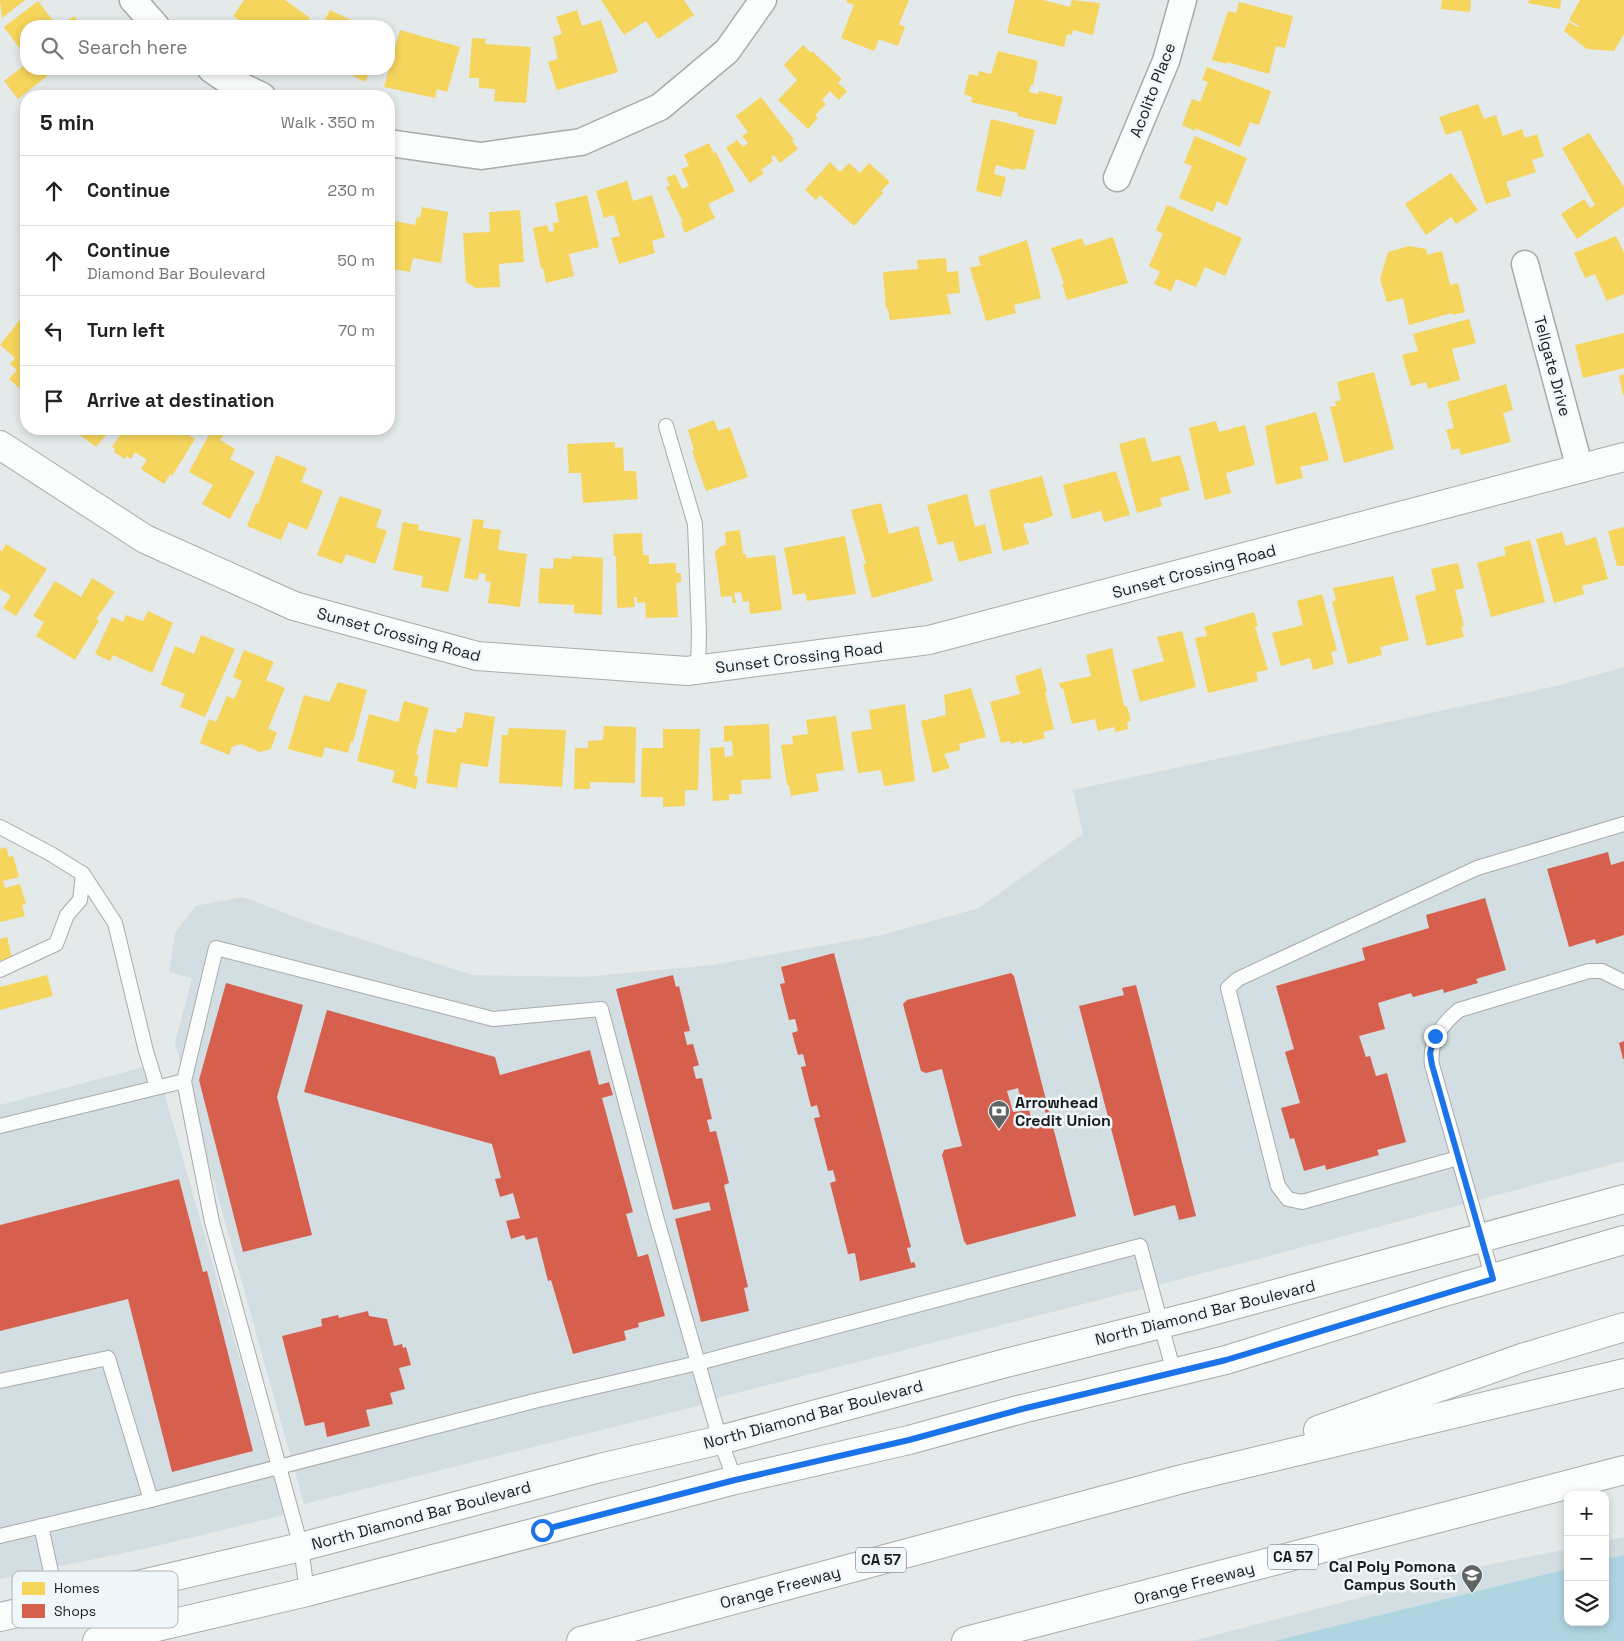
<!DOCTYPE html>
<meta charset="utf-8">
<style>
body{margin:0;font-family:"Space Grotesk",sans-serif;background:#f6f6f6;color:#222}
.controls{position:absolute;right:15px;bottom:15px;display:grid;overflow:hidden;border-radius:10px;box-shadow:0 2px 8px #0003}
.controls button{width:45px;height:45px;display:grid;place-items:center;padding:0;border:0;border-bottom:1px solid #e0e0e0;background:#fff;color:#222;font:25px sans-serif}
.stop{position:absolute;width:15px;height:15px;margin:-11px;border:4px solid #1a73e8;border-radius:50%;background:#fff}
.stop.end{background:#1a73e8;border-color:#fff;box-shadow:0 1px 5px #0008}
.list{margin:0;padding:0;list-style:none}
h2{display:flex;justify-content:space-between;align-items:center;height:65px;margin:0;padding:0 20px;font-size:21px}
h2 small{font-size:16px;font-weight:400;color:#767676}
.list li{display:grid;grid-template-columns:32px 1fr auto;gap:15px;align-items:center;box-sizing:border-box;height:70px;padding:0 20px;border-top:1px solid #e0e0e0}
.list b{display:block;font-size:19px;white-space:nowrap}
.list p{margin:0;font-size:16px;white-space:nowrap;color:#767676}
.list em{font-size:16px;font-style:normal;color:#767676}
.icon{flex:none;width:28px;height:28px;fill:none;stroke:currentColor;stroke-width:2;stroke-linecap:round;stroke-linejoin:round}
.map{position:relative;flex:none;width:1624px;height:1641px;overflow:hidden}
.search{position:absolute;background:#fff;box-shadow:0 2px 8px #0003;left:20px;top:20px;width:375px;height:55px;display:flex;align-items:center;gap:12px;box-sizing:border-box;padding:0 18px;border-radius:20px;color:#767676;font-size:19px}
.panel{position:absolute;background:#fff;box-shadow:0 2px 8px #0003;left:20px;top:90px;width:375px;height:345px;border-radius:20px}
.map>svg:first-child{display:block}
.built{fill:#d2dee1}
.green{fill:#aed5e1}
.homes{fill:#f6d55c}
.shops{fill:#d6604d;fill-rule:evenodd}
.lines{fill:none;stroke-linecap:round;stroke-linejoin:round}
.service-casing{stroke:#a8abac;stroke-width:16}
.minor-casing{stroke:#a8abac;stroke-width:29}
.tertiary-casing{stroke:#a8abac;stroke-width:30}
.secondary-casing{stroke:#a8abac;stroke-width:30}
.motorway-casing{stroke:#a8abac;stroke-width:30}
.service{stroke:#fbfcfc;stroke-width:14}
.minor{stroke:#fbfcfc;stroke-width:26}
.tertiary{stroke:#fbfcfc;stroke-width:28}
.secondary{stroke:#fbfcfc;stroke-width:28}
.motorway{stroke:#fbfcfc;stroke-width:28}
.route{stroke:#1a73e8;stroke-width:6}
.labels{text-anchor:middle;stroke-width:5;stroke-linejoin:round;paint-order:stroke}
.shield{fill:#eff7fa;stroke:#5a5e60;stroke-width:1}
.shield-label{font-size:15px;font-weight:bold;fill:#1a1d1e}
.street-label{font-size:16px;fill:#1a1d1e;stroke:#eff7fa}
.poi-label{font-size:16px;font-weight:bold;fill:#1a1d1e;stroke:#eff7fa;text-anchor:start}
.key{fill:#eff7fa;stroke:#afb6b8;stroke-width:1}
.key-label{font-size:14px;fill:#1a1d1e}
</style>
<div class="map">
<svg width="1624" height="1641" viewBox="0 0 1624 1641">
<rect width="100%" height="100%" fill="#e4e9ea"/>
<g class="built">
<path d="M1624,667V1161L1258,1259L721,1397L710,1403L304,1504L175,1043L192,978L169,972L175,933L195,906L243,897L311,923L472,975L583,977L713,965L882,935L979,908L1083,834L1073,790L1556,686Z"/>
<path d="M156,1064L284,1515L152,1547L0,1579V1105Z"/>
<path d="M1624,1537V1641H1192L1487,1565L1568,1549V1622H1605V1541Z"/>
</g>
<path class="green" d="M1624,1555V1641H1275L1568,1569V1622H1605V1559Z"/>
<g class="homes">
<path d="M0,0H25L2,18Z"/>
<path d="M244,0H285L310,18L304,26H248L233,16Z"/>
<path d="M601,0H684L694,15L658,39L646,21L624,35Z"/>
<path d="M847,0H909L899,24L905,27L898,46L879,39L874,51L841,38L854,5L846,2Z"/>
<path d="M1015,0H1043L1070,7L1072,0L1100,3L1093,35L1073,30L1072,35L1067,34L1064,47L1007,33Z"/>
<path d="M1442,0H1471L1470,12L1441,9Z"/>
<path d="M1529,0H1561L1560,9L1528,3Z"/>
<path d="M1580,0H1624V34L1614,51L1587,49L1564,31L1569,22L1577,27L1579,26L1569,20Z"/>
<path d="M38,1L57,26H26V57L4,27Z"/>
<path d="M1239,2L1293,16L1285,48L1276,46L1269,74L1227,62V64L1212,60L1228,11L1236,13Z"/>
<path d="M330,10L359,24L358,26H322Z"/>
<path d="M577,10L582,26L601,20L618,72L557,90L548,62L558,59L553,37L562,34L556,17Z"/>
<path d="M74,16L81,26H61Z"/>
<path d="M400,30L460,47L447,92L437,89L435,98L384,87Z"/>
<path d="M472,38L486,39L485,44L531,47L526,103L494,101L495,89L479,88V78H469Z"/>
<path d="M803,45L811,53L812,51L842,79L838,83L847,91L839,100L830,91L822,100L826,104L815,115L818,118L808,129L778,100L797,80L784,65Z"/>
<path d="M998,51L1038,61L1033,85H1031L1029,92L1038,94L1039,91L1063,97L1056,125L1017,116L1018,113L971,102L972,97L964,94L969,74L978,76L979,71L991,74Z"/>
<path d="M26,64V69H56L18,99L4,81Z"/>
<path d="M1207,67L1271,91L1259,125L1250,122L1240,147L1195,128V131L1182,125L1192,99L1200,102L1208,82L1202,80Z"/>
<path d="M341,69H371L365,82Z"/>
<path d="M761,97L794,140L792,141L798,149L780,163L774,155L771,157L773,161L761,170L764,173L750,183L726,148L737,140L743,147L748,143L742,136L748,132L736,116Z"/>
<path d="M1478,104L1484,119L1496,115L1503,136L1522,129L1525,138L1537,134L1544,156L1532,160L1536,172L1506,182L1511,196L1486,204L1461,130L1446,135L1439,117Z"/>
<path d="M991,119L1035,130L1025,170L1015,168V170L996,165L994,174L1006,177L1001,197L976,191Z"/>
<path d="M1589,133L1624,187V206L1577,239L1561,214L1584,199L1590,208L1595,205L1562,148Z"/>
<path d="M1195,136L1247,158L1227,206L1217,201L1213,212L1179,198L1192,166L1184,163Z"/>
<path d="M709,143L714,153L716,152L735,191L708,204L715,218L685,233L681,223L683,222L666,187L670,185L666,178L675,174L682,189L689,186L681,169L689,166L684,155Z"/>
<path d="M830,162L840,172L849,163L860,173L869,163L890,182L881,191L883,193L854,226L820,195L816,200L805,190Z"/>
<path d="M1451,173L1478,210L1456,224L1451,217L1426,235L1405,204Z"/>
<path d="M627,181L633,201L652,195L665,237L652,241L655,253L619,264L611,238L620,236L614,215L604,218L596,191Z"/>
<path d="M587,195L599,247L569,254L574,276L546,283L543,268L541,269L533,228L547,225L549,232L554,231L553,223L559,222L555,203Z"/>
<path d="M1167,205L1242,238L1225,276L1205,267L1196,287L1176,279L1171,291L1154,284L1160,272L1149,266L1163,234L1156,230Z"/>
<path d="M422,207L448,212L441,263L413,258L410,272L393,269L394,263L389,262V220L415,225L417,217L420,218Z"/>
<path d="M520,210L524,262L499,264L500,287L476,288L466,282L463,233L490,232L489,212Z"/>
<path d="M1616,236L1624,253V294L1607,301L1595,274L1585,278L1574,253Z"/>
<path d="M1113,237L1128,283L1067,300L1062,284L1064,283L1051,248L1082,238L1085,246Z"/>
<path d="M1027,240L1041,298L1014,305L1016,313L986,321L970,268L981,265L978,257Z"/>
<path d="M1409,246L1426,249L1427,255L1442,251L1450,285L1458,283L1465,312L1453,315L1452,313L1409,325L1403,298L1387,302L1380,279L1388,252Z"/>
<path d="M946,258L947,272L958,271L960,293L947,294L951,314L890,320L888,309L886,308L883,272L918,269L917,260Z"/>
<path d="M26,312V394L9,379L17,370L10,364L15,358L0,345Z"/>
<path d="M1469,319L1476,343L1452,349L1460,380L1428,389L1426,382L1411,386L1402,355L1418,351L1413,334Z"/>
<path d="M1624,333V368L1583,378L1575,345Z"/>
<path d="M1374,372L1394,449L1344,463L1330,407L1336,406L1335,402L1341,400L1337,382Z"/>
<path d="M1624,374V395H1623L1619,376Z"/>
<path d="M1506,384L1513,410L1503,413L1511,442L1461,455L1459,448L1452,450L1446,430L1454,428L1447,402Z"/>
<path d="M1316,412L1329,460L1300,467L1303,478L1276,485L1265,426Z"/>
<path d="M714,420L718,431L730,427L748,477L706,491L692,451L694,450L688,430Z"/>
<path d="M1216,421L1219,432L1245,425L1255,465L1226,473L1231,493L1205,500L1189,428Z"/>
<path d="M72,429H111L96,447Z"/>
<path d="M131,429H179L195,439L172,476L170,474L164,484L141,469L147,460L135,452L131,459L127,456L125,459L114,452L115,449L112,447L123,431L128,434Z"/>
<path d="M212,429L224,434L220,440L235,449L230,459L255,472L230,519L202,504L213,485L189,472Z"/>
<path d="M1145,437L1152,462L1180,455L1190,490L1160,498L1162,506L1137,513L1119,444Z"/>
<path d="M615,442V448L623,447L624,471H636L638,499L583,503L581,473H569L567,444Z"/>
<path d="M276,455L307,468L301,482L323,491L307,530L289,522L281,540L247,526L256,503L258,504Z"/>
<path d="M1116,471L1130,515L1104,522L1101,511L1072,519L1063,485Z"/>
<path d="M1042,476L1053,516L1030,524V522L1023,524L1029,544L1003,551L989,490Z"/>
<path d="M967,494L975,527L985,524L992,553L959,562L953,541L938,545L927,505Z"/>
<path d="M340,496L382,510L376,527L387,531L375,564L346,554L342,564L317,555Z"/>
<path d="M881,503L889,534L918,526L933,581L872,598L863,564H866L851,510Z"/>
<path d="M473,519L484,520L483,528L501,530L498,550L527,554L520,607L488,603L491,582L485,581L486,574L479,573L478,580L464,578Z"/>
<path d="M403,522L419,525L418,530L461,538L448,592L421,587L423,576L393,570Z"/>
<path d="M1624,527V566H1617L1608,531Z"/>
<path d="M740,530L743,554H746V558L775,555L782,610L750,614L749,601L743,602L741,592L734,593L736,603H733L732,596L721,597L715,552L721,546L726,545L725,532Z"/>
<path d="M1562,532L1566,546L1596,537L1608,579L1582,586L1584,594L1554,603L1536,539Z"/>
<path d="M642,533L643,555H649V564L676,563V573H681V582L676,583L678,617L646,618L645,602L637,603V597H634L635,607L617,608L616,556H614L613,534Z"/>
<path d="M845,536L856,594L807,601L805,593L793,595L784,548Z"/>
<path d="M1530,540L1545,602L1491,617L1477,563L1506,555L1504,547Z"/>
<path d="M6,544L47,569L16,616L3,608L11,596L0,589V550L2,551Z"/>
<path d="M572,556L603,558L602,615L574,613V605L538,603L540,568L553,569L554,558L571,559Z"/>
<path d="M1458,563L1464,588L1455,590L1464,626L1461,627L1464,637L1427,646L1415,596L1436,590L1431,569Z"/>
<path d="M1393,576L1409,640L1380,647L1382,655L1348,664L1332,602L1336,600L1333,588Z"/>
<path d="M92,578L115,592L99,615L96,619L99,621L75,660L36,636L44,622L33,616L55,581L81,597Z"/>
<path d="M1322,594L1337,650L1331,652L1334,664L1313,670L1310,658L1281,666L1272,633L1303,625L1297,601Z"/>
<path d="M148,611L173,623L152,673L113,655L110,661L95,654L112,617L123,622L126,615L143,621Z"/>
<path d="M1254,612L1258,626L1255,627L1268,670L1256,672L1258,681L1208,693L1195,638L1207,636L1204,627Z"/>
<path d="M1182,631L1196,687L1140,702L1132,670L1164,661L1157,637Z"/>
<path d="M201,635L235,649L205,717L180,707L185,694L161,685L175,646L194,654Z"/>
<path d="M1112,648L1124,706H1127L1131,721L1127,722L1128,729L1115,732L1114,727L1098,731L1095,719L1072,724L1063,688L1061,689L1059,683L1091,676L1086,655Z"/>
<path d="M244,650L274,662L266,680L285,688L268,729L277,732L271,749L260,752L241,744L232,747L229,755L200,743L209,719L216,722L227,696L234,699L242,681L233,677Z"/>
<path d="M1041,668L1047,692L1045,693L1054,729L1043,732L1045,738L1023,744L1022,741L1011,744L1010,741L1001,743L990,702L1020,694L1015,676Z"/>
<path d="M338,682L367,690L353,742L351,741L348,753L325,747L322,758L288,749L304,695L329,702Z"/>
<path d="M971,688L986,737L959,744L960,750L944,754L950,768L933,773L921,721L946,715L944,695Z"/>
<path d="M404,701L429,708L416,754L419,755L414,776L418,777L416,789L392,782L395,771L357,761L369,714L398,722Z"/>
<path d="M905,704L915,781L884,786L881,770L858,773L851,732L872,729L869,710Z"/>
<path d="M465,712L495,717L488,767L461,763L457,788L426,783L434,729L456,733L457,728H462Z"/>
<path d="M836,716L844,770L816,774L819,791L791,796L789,785H787L781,745L793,744L792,736L808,734L806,720Z"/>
<path d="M769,724L771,779L741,780L742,794H729V800L713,801L710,748L724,747L725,757L733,756L732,741L724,742V726Z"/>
<path d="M604,726L636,727L635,783L590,782V789H574L575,748H588V741L603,740Z"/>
<path d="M509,728L566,730L562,787L499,783L502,735H508Z"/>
<path d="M663,729H700L698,790H685V806L663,807V797H641L642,748H663Z"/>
<path d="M6,847L9,857L13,856L19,877L3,881L5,888L20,884L26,904L22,905L25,916L0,922V849Z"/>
<path d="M7,937L12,958L0,961V939Z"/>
<path d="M47,975L53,996L0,1010V987Z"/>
</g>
<g class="shops">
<path d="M1608,852L1611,865L1624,861V935L1596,944L1595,939L1569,947L1547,869Z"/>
<path d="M1485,898L1506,970L1476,979L1478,983L1444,993L1443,989L1413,997L1411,993L1378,1003L1385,1029L1359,1036L1366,1057L1370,1056L1376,1076L1387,1073L1406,1142L1377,1150L1379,1155L1326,1170L1325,1165L1304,1171L1294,1138L1290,1139L1281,1108L1300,1103L1285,1052L1294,1049L1276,986L1365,960L1362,948L1429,928L1426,915Z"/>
<path d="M834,953L911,1247L907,1248L911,1263L914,1262L916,1267L860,1281L855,1253L848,1254L830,1183L836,1181L833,1170L828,1171L814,1118L820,1117L817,1105L811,1107L801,1067L806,1066L803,1054L798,1055L792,1033L798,1031L795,1019L789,1020L780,984L785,983L781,967Z"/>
<path d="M1011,973L1014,976L1076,1216L967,1245L964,1241L942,1155L944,1150L962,1146L942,1069L926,1073L921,1071L903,1004L907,1000ZM1018,1088L1022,1104L1042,1099L1048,1123L1034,1127L1029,1110L1013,1112L1007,1091Z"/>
<path d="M673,975L676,987L679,986L690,1031L684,1032L687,1045L693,1044L699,1065L693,1067L696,1079L702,1078L712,1119L707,1120L710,1132L716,1131L729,1183L724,1185L748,1287L744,1288L749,1311L701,1322L675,1219L711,1210L709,1202L673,1210L616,989Z"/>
<path d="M226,983L303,1005L277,1097L312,1235L243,1252L199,1080Z"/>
<path d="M1136,985L1196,1216L1179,1220L1175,1205L1134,1216L1079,1006L1124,995L1122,988Z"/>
<path d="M327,1010L495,1057L500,1075L590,1050L599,1085L609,1082L613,1095L602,1098L633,1212L626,1214L638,1257L648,1254L665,1316L638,1323L639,1327L624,1331L626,1340L573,1354L551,1280L548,1281L537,1237L526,1240L524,1235L511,1239L506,1221L520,1218L513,1193L500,1197L495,1179L501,1178L492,1144L304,1092Z"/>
<path d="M1624,1041V1059H1623L1619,1043Z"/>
<path d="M179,1179L203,1272L207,1271L253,1451L172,1472L128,1299L0,1331V1225Z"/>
<path d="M368,1311L369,1316L387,1319L394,1346L402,1344L403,1348L406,1347L411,1365L399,1368L405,1389L390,1393L393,1404L366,1410L370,1426L327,1437L324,1422L305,1426L282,1336L322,1326L321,1319L338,1315L339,1318Z"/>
</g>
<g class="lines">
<g class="service-casing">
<g id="service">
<path d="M666,426L695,524L699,632L698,670"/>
<path d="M0,827L51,854L83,874L115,923L146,1051L157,1087"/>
<path d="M0,970L56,944L67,915L80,900L83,874"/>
<path d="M184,1081L216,948L493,1019L601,1009L655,1213L720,1440L735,1480"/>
<path d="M0,1126L184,1081L212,1222L301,1547L307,1592"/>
<path d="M1458,1158L1302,1202L1288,1199L1278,1186L1228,988L1238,979L1477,868L1624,824"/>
<path d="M1493,1279L1432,1065C1429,1041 1441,1025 1459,1010L1589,971H1602L1624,982"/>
<path d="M0,1381L108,1358L151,1500"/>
<path d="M41,1526L58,1604"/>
<path d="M0,1536L151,1500L534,1401L698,1363L1140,1246L1174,1373"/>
</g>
</g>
<g class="minor-casing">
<g id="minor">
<path d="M133,0L156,26"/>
<path d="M211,69L224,78L262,96"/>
<path d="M389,143L481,156L581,142L660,107L727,51L763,0"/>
<path d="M1117,178L1166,61L1183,0"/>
<path d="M1525,264L1580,469"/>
</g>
</g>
<g class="tertiary-casing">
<path id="tertiary" d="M0,445L145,539L294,606L477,656L687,671L929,640L1624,457"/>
</g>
<g class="secondary-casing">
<g id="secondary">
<path d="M0,1617L301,1547L600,1468L720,1440L1006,1363L1201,1314L1624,1199"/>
<path d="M97,1641L307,1592L735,1480L909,1440L1022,1409L1226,1360L1441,1293L1624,1240"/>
</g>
</g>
<g class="motorway-casing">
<g id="motorway">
<path d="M1318,1430L1525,1357L1624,1327"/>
<path d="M581,1641L1182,1479L1624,1373"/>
<path d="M966,1641L1624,1470"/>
</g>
</g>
<use href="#service" class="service"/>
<use href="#minor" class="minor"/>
<use href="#tertiary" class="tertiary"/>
<use href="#secondary" class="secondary"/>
<use href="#motorway" class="motorway"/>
</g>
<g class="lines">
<path class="route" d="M542,1530L735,1480L909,1440L1022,1409L1226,1360L1493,1279L1432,1065L1430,1053L1435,1036"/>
</g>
<defs>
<g id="bank-pin" transform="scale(1.125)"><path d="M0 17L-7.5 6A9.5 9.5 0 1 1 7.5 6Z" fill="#616465" stroke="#eff7fa"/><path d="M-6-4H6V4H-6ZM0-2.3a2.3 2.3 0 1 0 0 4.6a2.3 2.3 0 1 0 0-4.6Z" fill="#fff"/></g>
<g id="university-pin" transform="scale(1.125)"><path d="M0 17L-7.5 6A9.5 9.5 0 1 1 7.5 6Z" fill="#616465" stroke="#eff7fa"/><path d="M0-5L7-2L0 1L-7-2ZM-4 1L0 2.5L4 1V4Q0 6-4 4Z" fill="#fff"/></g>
</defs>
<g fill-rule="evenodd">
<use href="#bank-pin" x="999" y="1111"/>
<use href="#university-pin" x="1472" y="1575"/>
</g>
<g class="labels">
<g class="shield">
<rect x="1268" y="1544.5" width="50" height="25" rx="4"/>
<rect x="856" y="1547.5" width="50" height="25" rx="4"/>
</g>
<g class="shield-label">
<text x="1293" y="1562">CA 57</text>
<text x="881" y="1565">CA 57</text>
</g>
<g class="street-label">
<text transform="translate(1152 90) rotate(-69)" y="6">Acolito Place</text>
<text transform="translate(1553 366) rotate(75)" y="6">Tellgate Drive</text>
<text transform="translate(1194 571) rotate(-15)" y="6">Sunset Crossing Road</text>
<text transform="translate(399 634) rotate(15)" y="6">Sunset Crossing Road</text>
<text transform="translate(799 657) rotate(-7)" y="6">Sunset Crossing Road</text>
<text transform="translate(1205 1312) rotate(-14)" y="6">North Diamond Bar Boulevard</text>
<text transform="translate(813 1414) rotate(-15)" y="6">North Diamond Bar Boulevard</text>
<text transform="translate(421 1515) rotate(-15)" y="6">North Diamond Bar Boulevard</text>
<text transform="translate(1194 1583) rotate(-15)" y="6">Orange Freeway</text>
<text transform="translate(780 1587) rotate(-15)" y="6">Orange Freeway</text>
</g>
<g class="poi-label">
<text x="1015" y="1108">Arrowhead<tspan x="1015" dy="18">Credit Union</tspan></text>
<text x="1456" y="1572" text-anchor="end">Cal Poly Pomona<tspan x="1456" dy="18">Campus South</tspan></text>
</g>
</g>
<rect x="12" y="1571" width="166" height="57" rx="8" class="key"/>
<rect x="22" y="1582" width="23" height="13" fill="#f6d55c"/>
<rect x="22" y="1604" width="23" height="14" fill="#d6604d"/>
<g class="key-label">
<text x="54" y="1593">Homes</text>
<text x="54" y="1616">Shops</text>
</g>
</svg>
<div class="controls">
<button>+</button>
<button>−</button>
<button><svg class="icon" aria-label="layers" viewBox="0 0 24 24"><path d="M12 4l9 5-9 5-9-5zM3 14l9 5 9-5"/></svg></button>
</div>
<div class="stop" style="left:542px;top:1530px"></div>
<div class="stop end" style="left:1435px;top:1036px"></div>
<div class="search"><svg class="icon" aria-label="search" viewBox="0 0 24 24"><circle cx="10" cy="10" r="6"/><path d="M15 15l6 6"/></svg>Search here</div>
<section class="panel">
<h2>5 min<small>Walk · 350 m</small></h2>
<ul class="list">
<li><svg class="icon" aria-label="ahead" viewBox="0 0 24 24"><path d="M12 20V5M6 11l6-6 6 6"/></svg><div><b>Continue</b></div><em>230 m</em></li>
<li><svg class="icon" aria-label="ahead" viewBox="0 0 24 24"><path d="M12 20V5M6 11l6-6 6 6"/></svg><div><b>Continue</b><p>Diamond Bar Boulevard</p></div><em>50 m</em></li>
<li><svg class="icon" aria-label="left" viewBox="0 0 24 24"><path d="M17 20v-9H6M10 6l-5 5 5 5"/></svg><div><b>Turn left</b></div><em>70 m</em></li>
<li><svg class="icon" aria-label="arrive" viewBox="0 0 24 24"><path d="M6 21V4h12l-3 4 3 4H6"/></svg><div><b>Arrive at destination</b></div></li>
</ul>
</section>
</div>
